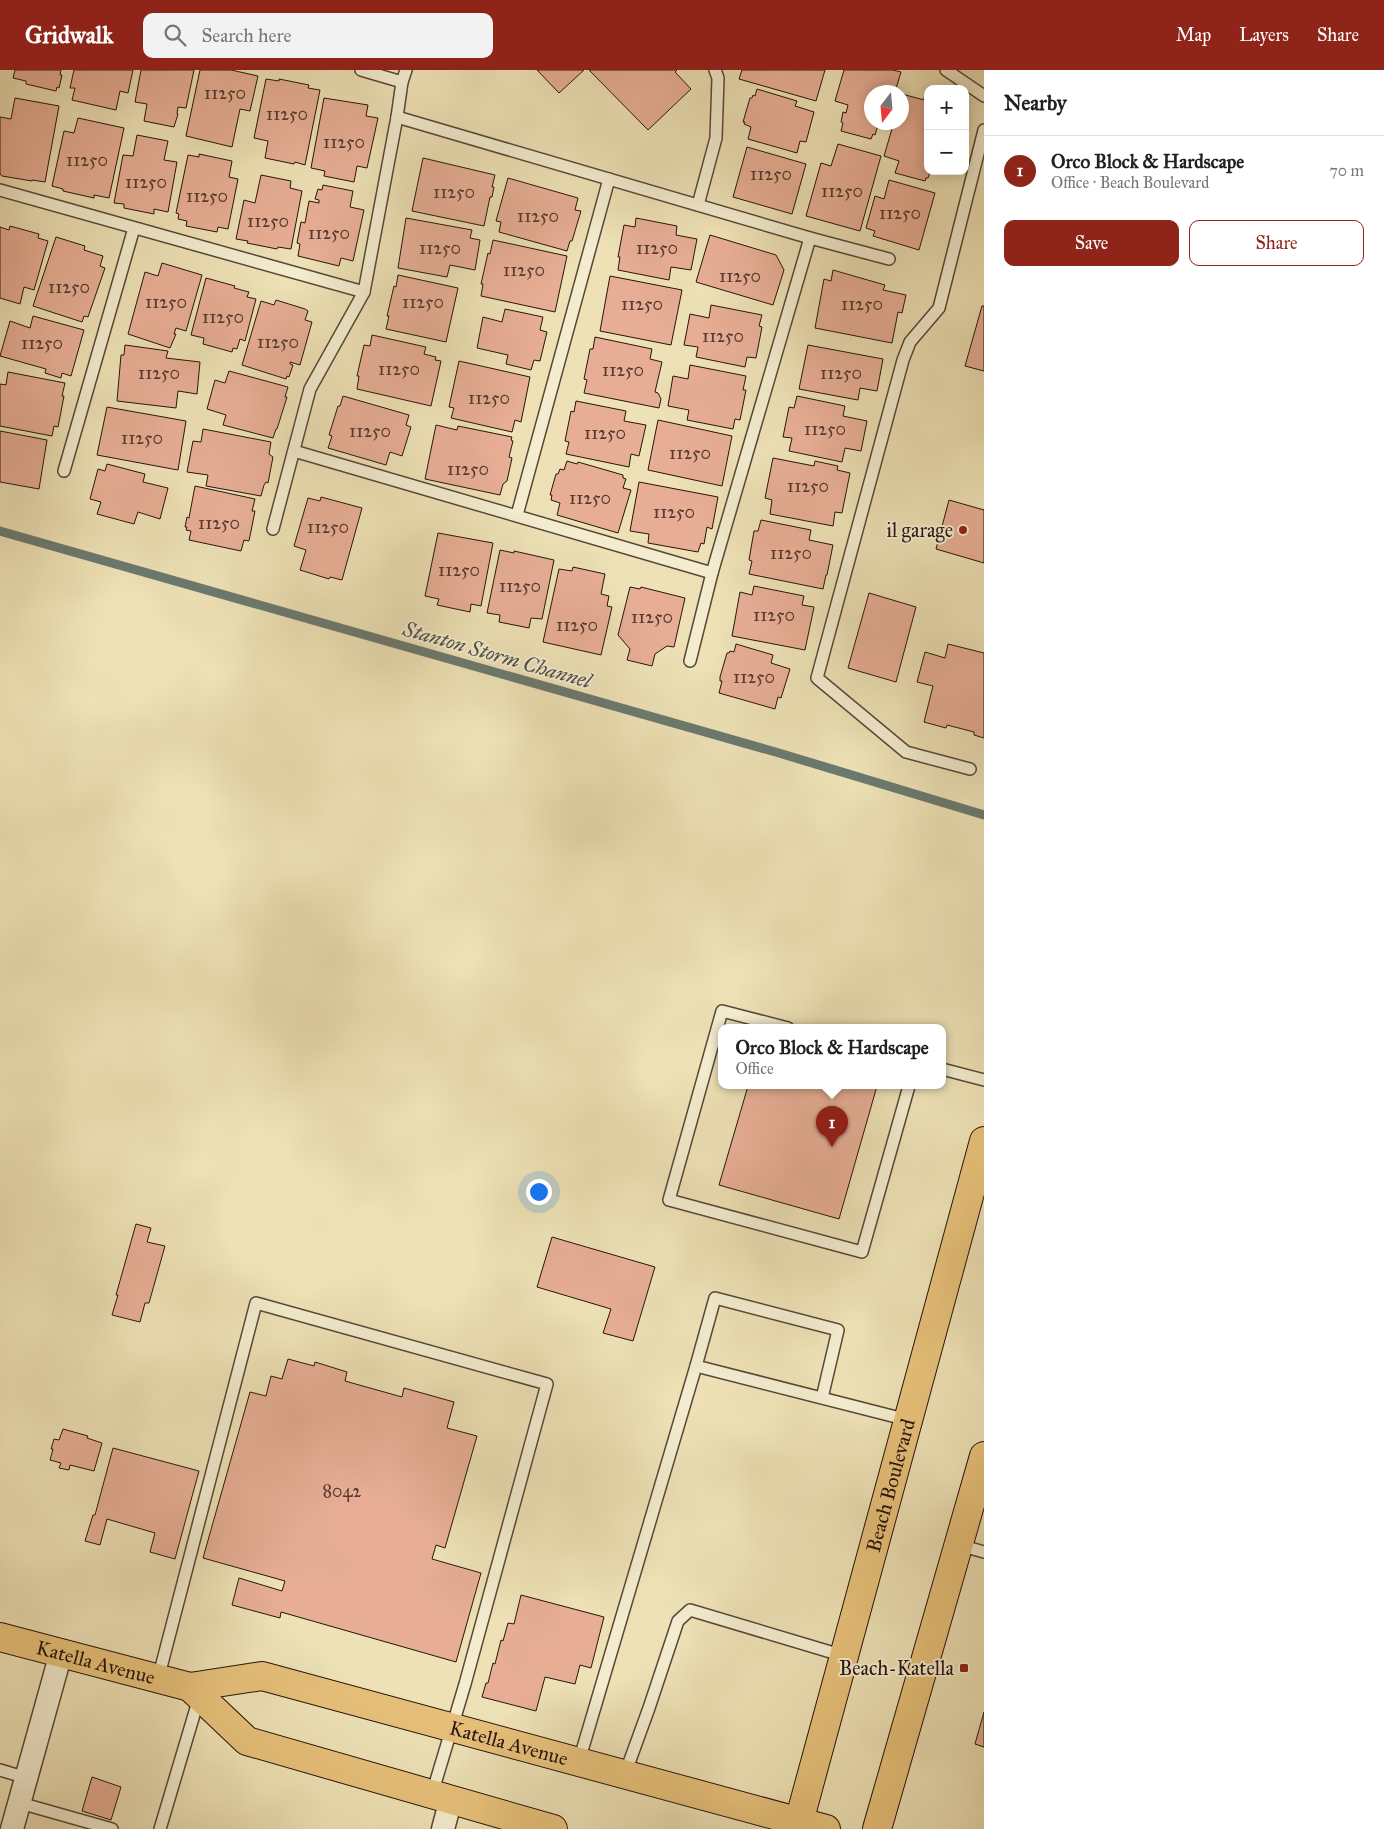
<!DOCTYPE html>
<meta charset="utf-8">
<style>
body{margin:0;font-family:"IM FELL Great Primer",serif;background:#f2f2f2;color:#202124}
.controls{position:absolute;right:15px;top:15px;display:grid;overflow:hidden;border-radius:10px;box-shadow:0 2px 12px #0003}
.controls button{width:45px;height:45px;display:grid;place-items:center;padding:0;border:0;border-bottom:1px solid #e0e0e0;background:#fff;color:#202124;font:25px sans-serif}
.compass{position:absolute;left:864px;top:15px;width:45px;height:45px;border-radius:50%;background:#fff;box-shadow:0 2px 12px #0003;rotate:196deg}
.you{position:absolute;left:538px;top:1121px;width:18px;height:18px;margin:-12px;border:4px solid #fff;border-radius:50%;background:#1a73e8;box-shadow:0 0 0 8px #1a73e833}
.badge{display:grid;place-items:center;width:32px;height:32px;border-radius:50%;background:#8f2418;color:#fff;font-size:16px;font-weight:700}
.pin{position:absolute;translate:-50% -41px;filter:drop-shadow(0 1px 2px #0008)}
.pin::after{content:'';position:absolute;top:26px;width:18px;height:15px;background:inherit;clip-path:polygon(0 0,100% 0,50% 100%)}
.popup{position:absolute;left:718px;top:954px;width:228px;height:65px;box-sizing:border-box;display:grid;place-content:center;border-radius:10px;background:#fff;filter:drop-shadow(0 1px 4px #0005);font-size:16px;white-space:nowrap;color:#757577}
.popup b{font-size:19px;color:#202124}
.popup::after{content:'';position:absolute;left:50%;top:100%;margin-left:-10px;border:10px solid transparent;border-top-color:#fff}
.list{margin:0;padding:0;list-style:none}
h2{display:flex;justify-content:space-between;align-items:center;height:65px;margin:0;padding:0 20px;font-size:21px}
h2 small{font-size:16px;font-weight:400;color:#757577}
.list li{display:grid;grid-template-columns:32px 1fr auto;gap:15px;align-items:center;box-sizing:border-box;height:70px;padding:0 20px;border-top:1px solid #e0e0e0}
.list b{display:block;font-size:19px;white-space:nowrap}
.list p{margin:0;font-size:16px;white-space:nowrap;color:#757577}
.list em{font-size:16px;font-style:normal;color:#757577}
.actions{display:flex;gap:10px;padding:15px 20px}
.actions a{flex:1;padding:11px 0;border:1px solid #8f2418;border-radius:10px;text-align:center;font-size:18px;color:#8f2418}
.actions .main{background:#8f2418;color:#fff}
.icon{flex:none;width:28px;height:28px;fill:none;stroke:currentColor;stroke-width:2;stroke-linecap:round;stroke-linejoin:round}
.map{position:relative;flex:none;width:984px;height:1759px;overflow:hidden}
header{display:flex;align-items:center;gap:30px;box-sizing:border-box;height:70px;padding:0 25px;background:#8f2418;color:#fff}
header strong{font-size:24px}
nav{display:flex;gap:28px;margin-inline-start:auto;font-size:18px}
.search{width:350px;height:45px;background:#f2f2f2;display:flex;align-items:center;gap:12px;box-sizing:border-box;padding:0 18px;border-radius:10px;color:#757577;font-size:19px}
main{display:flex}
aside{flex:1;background:#fff}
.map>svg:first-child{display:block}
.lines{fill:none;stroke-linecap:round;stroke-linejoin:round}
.stream{stroke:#6b796f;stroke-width:9}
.building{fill:#e7ae95;stroke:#27140d}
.lane-casing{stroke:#584737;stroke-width:14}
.street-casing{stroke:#584737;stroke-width:25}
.primary-casing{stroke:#27140d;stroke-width:30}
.lane{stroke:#f3eccf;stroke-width:11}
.street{stroke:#f3eccf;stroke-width:22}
.primary{stroke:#e6c07a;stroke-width:28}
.poi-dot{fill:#8f2418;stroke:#f3eccf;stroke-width:2}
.labels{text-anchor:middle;stroke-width:4;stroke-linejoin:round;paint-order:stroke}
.number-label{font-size:18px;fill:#573a2f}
.poi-label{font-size:20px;fill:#27140d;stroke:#f3eccf;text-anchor:end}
.street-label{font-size:20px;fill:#27140d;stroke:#f3eccf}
.water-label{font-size:21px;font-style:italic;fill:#4f4f46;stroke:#f3eccf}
</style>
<header>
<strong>Gridwalk</strong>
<div class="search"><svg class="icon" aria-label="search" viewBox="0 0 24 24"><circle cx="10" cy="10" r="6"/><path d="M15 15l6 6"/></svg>Search here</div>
<nav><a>Map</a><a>Layers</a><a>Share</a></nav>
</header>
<main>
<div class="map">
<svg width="984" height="1759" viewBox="0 0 984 1759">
<rect width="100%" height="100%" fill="#ede1b5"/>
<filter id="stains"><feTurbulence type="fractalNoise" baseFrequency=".004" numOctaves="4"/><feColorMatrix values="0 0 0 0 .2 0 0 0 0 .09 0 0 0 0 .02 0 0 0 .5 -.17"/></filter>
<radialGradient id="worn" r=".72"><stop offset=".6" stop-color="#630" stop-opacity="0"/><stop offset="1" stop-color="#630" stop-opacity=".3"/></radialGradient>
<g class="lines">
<path class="stream" d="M0,461L779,683L984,745"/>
</g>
<g class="building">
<path d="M15,0H61L60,5H62L59,18L57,17L56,21L26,14V11L13,8Z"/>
<path d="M74,0H133L128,23L120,21L116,40L72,30L75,18H70Z"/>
<path d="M141,0H194L186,38L178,37L177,44H178L174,57L144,51L147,34L135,32Z"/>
<path d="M200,0H231L258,6L250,41L240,39L232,77L186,66Z"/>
<path d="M537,0H584L559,23Z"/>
<path d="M589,0H677L675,2L691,19L648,60Z"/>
<path d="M742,0H825L816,31L739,9Z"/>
<path d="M844,0H893L901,2L895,22H872V52H876L875,54L878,55L875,65L873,64L871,69L841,61L843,53L841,52L843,42L846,43L848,35L835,31Z"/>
<path d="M266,9L279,11V9L309,15L308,18L320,20L305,95L295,92L294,94L265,88L268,71L254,68Z"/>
<path d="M757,19L797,31L795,36L814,42L806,72L800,71L797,83L748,69L751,57L744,54L745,52H743L750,28H752L753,25L755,26Z"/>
<path d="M902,24L924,30V27L928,28V101L930,102L928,108H926L925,111L895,103L899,91L884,86L894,52H902Z"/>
<path d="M15,28L59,36L45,112L32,110V111L2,106L0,104V47L11,49Z"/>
<path d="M324,28L368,35L366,46L378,48L367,98L357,96L354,112L324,106L325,101L311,98Z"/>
<path d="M78,48L124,58L109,128L94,125V128L63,121V119L52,116L64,61L74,63Z"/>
<path d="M137,65L168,71L164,90L177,92L168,142L154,139V144L124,138V134L114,133L123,85L133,86Z"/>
<path d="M838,74L881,86L860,161L806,146L821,93L831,96Z"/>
<path d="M747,77L806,94L792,144L733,127Z"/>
<path d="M199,84L232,91L229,107L238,109L228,159L218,157L217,162L186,156L187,151L178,149L179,144L176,143L188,85L199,87Z"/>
<path d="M423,88L495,105L492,117H494L492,127H490L484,156L412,141Z"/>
<path d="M261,105L291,111L290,118L302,121L291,179L278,177L277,179L247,173L248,171L236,169L244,130L255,133Z"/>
<path d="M508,108L578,128L575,140L581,141L572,171H570L567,181L499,162L501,152L496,151Z"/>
<path d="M889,110L935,123L919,180L873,166L875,161L866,158L875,126L884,129Z"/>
<path d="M323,115L353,121L350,137L364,140L353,191L341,188L339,196L298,186L300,174L297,173L301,152L305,153L309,131L319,133V130L315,129L318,119L322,120Z"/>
<path d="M406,148L472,160L470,168L480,170L475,200L450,195L447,207L398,198Z"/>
<path d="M636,148L677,156L676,165L697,169L691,200L671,197L669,210L618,200L620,187H618L624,155L635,157Z"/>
<path d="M10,156L39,164L38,168L48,171L34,220L24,217L20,234L0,228V157L9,160Z"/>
<path d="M710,165L776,185L784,200L773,235L696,212Z"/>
<path d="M56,167L85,176L84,180L103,186L100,196L105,198L88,247L84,246L82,252L33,236Z"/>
<path d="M493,170L567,186L555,242L481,226L483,214H481L488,183L490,184Z"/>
<path d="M162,193L202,205L186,261L176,258L174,264H176L170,278L128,264L145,202L158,206Z"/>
<path d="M833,200L885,215L883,220L906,225L902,243L898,242L892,273L815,258L824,209L831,211Z"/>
<path d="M398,205L458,218L446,272L386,259L389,246H387L394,216L396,217Z"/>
<path d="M610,206L682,220L671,275L600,261Z"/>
<path d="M206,208L235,216L234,218L249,222L247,227L256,229L245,271L240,269L237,279L233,278L232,282L203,274L204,268L191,265Z"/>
<path d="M276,230L305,239L308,241L305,250L312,252L300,295L290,292V294L293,295L289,307L287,306L286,309L242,295L261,231L274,235Z"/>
<path d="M711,235L762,245L759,256L762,257L756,288L747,287L745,297L696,287L698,277L684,275L690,244L709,248Z"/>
<path d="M982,236H984V301L965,296Z"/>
<path d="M505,239L543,247L540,260L547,262L540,291L534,290L531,300L506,294L508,285L477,278L483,247L502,252Z"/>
<path d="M33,246L84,260L71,306L62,303L61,308L45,303L46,299L0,286L10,251L30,258Z"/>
<path d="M372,265L426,277L424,284L436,287L435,290L441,291L431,336L357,319L359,306H357L364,275L370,276Z"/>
<path d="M595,267L652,279L650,289L662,292L655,322L658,323L661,329L659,338L584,323L587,310L584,309L590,279H593Z"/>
<path d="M125,275L168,281L166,288L200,292L197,324L178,321L176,338L117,331L121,285H124Z"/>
<path d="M808,275L883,289L877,321L860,318L858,330L799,319Z"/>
<path d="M459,291L530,307L521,352L515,350L512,362L451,348L454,338L449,337Z"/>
<path d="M690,295L746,306L743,320H746L740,350L735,349L733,359L687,350L689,340L668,336L673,306L688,309Z"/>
<path d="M229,301L288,317L285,327H287L277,359H276L273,368L223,355L226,345L207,339L215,310L225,313Z"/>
<path d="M8,302L65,313L62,326H64L58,357L54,356L52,366L0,356V314L6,315Z"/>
<path d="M343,326L409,345L406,355L411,357L402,386L390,382L386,395L328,378L332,366L329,365L338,336H340Z"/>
<path d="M797,326L845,336L843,346L867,351L861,381L845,378L842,392L789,381L792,368L783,367L789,337L794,338Z"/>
<path d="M576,331L626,341L624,351L646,355L639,386L631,384L629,397L566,384L569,372L565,371L571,341L574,342Z"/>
<path d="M107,337L186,351L178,400L97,385Z"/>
<path d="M658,350L732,366L722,416L648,400Z"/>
<path d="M436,355L457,360L458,356L512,367L511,370L513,371L509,387L512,388L507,411L503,414L500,425L425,409Z"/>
<path d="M203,359L271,372L269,384L273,387L268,413L266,412L264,415L261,426L206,416L208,405L187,402L193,371L201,372Z"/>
<path d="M0,361L47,370L39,419L0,412Z"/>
<path d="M773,388L814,396L815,391L838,396L837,400L850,403L842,443L835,442L833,456L770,444L772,430L765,428Z"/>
<path d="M567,391L577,394L578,392L623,405V408L626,409L623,418L631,420L618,463L557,445L560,433L551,430L552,425H550L556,404H558L560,399L564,400Z"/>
<path d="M107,394L145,404L143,412L168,418L160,449L138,442L134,454L97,444L101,432L90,429L98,399L105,401Z"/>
<path d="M639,412L718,427L712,459L707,457L704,474L701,473L698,482L648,473L649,464L630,461Z"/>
<path d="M195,416L255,429L252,441H255L249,471L244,470L241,481L189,470L191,461L186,460L187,457H185L187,447L189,448Z"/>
<path d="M321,427L362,438L342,510L330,507L329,509L300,500L306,480L294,476L308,428L320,431Z"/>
<path d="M949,430L984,440V493L936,479Z"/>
<path d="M761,450L811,460L809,470L833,475L827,505H826L823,519L749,504L752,491L749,490L754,461H758Z"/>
<path d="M438,463L493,473L481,536L471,534L470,542L437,535L439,529L425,526Z"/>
<path d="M500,480L514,483V481L554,490L542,549L531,548L529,558L499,552L500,545L487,543Z"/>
<path d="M573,497L605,504L601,524L609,526L607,536L612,537L601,585L543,572L559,499L572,501Z"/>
<path d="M754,516L804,526L802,535L814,537L805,580L732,566L740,522L752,525Z"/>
<path d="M630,517L640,519L641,517L685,528L674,577L667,576L655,584L652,596L627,590L630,579L618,565Z"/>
<path d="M869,523L916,537L896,612L848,598Z"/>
<path d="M736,574L773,585L771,593L790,599L781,628L778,627L775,639L719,623L722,611H720V607L727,583H729L730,581L734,582Z"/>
<path d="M948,574L984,583V668L974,665V662L947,655L946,658L924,652L933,616L917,612L925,582L945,588Z"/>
<path d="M748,1016H877L839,1149L719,1115Z"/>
<path d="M136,1154L151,1158L147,1172L165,1176L149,1233H145L140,1252L112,1245L118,1225H116Z"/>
<path d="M552,1167L655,1197L633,1271L603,1263L611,1239L537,1217Z"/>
<path d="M288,1289L314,1296L315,1292L347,1302L345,1311L402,1327L404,1318L454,1332L447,1358L477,1366L445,1478L436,1475L432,1489L481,1503L456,1592L281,1542L280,1548L232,1535L239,1508L282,1521L285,1511L203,1488L250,1322L266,1326L271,1306L282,1309Z"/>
<path d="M63,1359L88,1366L87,1368L102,1373L94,1401L70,1395L69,1400L59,1398L61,1393L50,1390L53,1379H51L54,1369L59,1370Z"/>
<path d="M113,1378L199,1401L175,1489L150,1482L155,1463L107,1449L100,1475L85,1471L93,1445H95Z"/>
<path d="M521,1525L604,1547L591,1598L580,1595L575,1614L545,1607L536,1641L482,1627L486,1613H488L493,1593L495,1594L501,1570L503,1571L508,1553L514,1554Z"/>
<path d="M984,1642V1677L975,1674Z"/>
<path d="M92,1707L121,1717L111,1750L82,1741Z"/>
</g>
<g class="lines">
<g class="lane-casing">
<g id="lane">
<path d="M361,0L402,12"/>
<path d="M946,0L984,26"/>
<path d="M397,47L810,168L889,189"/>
<path d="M0,120L364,222"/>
<path d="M698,135L716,68L718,8L715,0"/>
<path d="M294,381L712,503"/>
<path d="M64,401L134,158"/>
<path d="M517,445L609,109"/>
<path d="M273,459L310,319L364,222L397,47L402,12L406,0"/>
<path d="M690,591L712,503L810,168"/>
<path d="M970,699L906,682L817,608L903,290L910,272L939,238L984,60"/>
<path d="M788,958L722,941L669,1130L862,1182L909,1016"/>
<path d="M942,999L984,1010"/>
<path d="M822,1328L838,1260L715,1228L696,1296L908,1350"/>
<path d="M959,1475L984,1482"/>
<path d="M158,1609L256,1233L547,1314L465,1614L432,1724"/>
<path d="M579,1691L696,1296"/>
<path d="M0,1700L27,1708"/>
<path d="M625,1704L649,1638L678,1551L690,1540L844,1586"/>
<path d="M20,1733L112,1759"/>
<path d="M160,1759L199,1628"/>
</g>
</g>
<g class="street-casing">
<g id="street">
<path d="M12,1759L61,1583"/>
<path d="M443,1759L451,1729"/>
</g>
</g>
<g class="primary-casing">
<g id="primary">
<path id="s1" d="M0,1567L190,1617L262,1606L826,1759"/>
<path d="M190,1617L247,1671L553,1759"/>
<path id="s2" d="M797,1759L984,1071"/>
<path d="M877,1759L984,1386"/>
</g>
</g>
<use href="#lane" class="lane"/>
<use href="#street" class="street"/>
<use href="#primary" class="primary"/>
</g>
<g class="poi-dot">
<circle cx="963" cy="460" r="5"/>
<rect x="959" y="1593" width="10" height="10" rx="2.5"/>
</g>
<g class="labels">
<g class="number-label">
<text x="225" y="29">11250</text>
<text x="287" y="50">11250</text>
<text x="344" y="78">11250</text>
<text x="87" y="96">11250</text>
<text x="771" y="110">11250</text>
<text x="146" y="118">11250</text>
<text x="842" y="127">11250</text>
<text x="454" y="128">11250</text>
<text x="207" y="132">11250</text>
<text x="900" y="149">11250</text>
<text x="538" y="152">11250</text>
<text x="268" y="157">11250</text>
<text x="329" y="169">11250</text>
<text x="440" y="184">11250</text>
<text x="657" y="184">11250</text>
<text x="524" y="206">11250</text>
<text x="740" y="212">11250</text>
<text x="69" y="223">11250</text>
<text x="166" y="238">11250</text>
<text x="423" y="238">11250</text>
<text x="642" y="240">11250</text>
<text x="862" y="240">11250</text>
<text x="223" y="253">11250</text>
<text x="723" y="272">11250</text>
<text x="278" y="278">11250</text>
<text x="42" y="279">11250</text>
<text x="399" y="305">11250</text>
<text x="623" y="306">11250</text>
<text x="159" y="309">11250</text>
<text x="841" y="309">11250</text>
<text x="489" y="334">11250</text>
<text x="825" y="365">11250</text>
<text x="370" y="367">11250</text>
<text x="605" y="369">11250</text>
<text x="142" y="374">11250</text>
<text x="690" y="389">11250</text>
<text x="468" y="405">11250</text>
<text x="808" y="422">11250</text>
<text x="590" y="434">11250</text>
<text x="674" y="448">11250</text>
<text x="219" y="459">11250</text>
<text x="328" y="463">11250</text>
<text x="791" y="489">11250</text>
<text x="459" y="506">11250</text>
<text x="520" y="522">11250</text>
<text x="774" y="551">11250</text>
<text x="652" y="553">11250</text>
<text x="577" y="561">11250</text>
<text x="754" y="613">11250</text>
<text x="342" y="1427">8042</text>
</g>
<g class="poi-label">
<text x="953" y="467">il garage</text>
<text x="954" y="1605">Beach-Katella</text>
</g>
<g class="street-label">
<text dy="7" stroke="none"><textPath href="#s2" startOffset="356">Beach Boulevard</textPath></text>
<text dy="7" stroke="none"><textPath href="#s1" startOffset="99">Katella Avenue</textPath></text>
<text dy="7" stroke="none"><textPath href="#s1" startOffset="525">Katella Avenue</textPath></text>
</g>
<g class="water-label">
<text transform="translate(497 585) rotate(16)" y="7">Stanton Storm Channel</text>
</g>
</g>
<rect width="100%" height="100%" filter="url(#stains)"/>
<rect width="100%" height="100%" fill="url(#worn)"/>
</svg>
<div class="controls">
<button>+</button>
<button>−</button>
</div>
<svg class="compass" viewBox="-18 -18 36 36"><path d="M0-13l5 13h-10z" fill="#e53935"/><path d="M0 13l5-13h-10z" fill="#757577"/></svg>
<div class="you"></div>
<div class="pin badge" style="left:832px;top:1077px">1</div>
<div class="popup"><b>Orco Block &amp; Hardscape</b>Office</div>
</div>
<aside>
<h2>Nearby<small></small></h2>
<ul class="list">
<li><span class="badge">1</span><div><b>Orco Block &amp; Hardscape</b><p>Office · Beach Boulevard</p></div><em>70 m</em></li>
</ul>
<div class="actions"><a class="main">Save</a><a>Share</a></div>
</aside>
</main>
